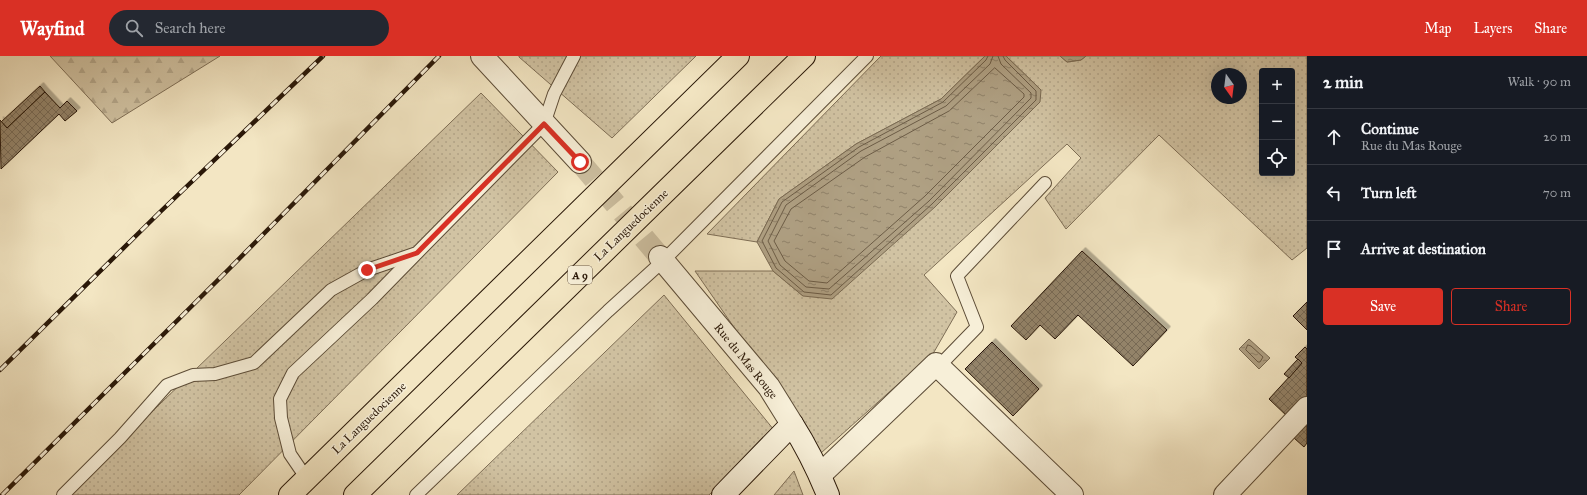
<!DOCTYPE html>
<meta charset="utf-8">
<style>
body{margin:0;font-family:"IM FELL Great Primer",serif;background:#242831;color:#f1f3f6}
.controls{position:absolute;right:12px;top:12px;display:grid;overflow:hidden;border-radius:4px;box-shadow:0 4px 16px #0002}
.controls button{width:36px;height:36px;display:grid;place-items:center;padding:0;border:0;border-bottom:1px solid #363941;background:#171b24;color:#f1f3f6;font:20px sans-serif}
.compass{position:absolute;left:1211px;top:12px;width:36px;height:36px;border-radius:50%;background:#171b24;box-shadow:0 4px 16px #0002;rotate:166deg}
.stop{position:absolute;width:12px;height:12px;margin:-9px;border:3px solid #d93025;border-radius:50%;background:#fff}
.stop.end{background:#d93025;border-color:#fff;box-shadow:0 1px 4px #0008}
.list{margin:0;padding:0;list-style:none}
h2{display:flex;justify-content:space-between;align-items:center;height:52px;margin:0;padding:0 16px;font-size:17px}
h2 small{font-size:13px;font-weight:400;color:#9ea1a6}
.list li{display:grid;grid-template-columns:26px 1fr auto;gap:12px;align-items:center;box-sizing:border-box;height:56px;padding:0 16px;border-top:1px solid #363941}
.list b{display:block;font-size:15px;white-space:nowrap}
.list p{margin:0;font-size:13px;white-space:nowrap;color:#9ea1a6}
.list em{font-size:13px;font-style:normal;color:#9ea1a6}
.actions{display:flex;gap:8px;padding:12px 16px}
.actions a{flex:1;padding:9px 0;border:1px solid #d93025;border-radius:4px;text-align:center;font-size:14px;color:#d93025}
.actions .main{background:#d93025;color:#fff}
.icon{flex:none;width:22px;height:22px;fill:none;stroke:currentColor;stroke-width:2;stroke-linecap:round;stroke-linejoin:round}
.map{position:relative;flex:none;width:1307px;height:439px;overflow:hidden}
header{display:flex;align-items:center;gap:24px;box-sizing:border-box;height:56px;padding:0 20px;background:#d93025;color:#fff}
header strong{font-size:19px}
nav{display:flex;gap:22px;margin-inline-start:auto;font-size:14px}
.search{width:280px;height:36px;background:#242831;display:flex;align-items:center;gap:10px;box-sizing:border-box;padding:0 14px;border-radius:22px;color:#9ea1a6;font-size:15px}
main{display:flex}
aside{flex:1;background:#171b24}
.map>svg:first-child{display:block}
.grass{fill:url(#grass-dots);stroke:#7e6e56;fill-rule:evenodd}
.forest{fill:url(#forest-firs);stroke:#7e6e56}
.water{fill:url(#water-ripples);stroke:#7a6a52}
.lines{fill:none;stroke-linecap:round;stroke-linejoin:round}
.shore{stroke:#6c5c46;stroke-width:1}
.building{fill:url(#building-cross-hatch);stroke:#2a1808;filter:url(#shadow)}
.street-tunnel{stroke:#cbbd9e;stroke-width:22;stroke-dasharray:22 11;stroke-linecap:butt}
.lane-casing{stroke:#5c4c37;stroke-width:14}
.street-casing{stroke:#5c4c37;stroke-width:24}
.secondary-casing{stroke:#2a1808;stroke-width:24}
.highway-casing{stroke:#2a1808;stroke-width:24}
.lane{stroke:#f7efd8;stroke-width:12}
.street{stroke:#f7efd8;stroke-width:22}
.secondary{stroke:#f7efd8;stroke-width:22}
.highway{stroke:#f3e6c3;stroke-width:22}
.rail-casing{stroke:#2a1808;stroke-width:4.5}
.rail{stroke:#f7efd8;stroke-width:3;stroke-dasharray:9;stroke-linecap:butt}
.route{stroke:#d93025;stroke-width:5}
.labels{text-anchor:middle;stroke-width:3;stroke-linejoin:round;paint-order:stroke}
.shield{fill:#f7efd8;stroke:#685846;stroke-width:1}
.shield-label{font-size:11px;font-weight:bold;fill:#2a1808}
.street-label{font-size:12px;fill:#2a1808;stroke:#f7efd8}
</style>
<header>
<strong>Wayfind</strong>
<div class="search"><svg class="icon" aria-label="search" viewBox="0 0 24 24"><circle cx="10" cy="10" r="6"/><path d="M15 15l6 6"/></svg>Search here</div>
<nav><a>Map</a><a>Layers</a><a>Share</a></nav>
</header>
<main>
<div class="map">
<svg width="1307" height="439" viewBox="0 0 1307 439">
<defs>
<pattern id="grass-dots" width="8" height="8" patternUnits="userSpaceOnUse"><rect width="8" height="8" fill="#d1c3a3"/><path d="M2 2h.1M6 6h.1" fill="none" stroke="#b4a78b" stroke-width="1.8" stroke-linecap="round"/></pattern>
<pattern id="forest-firs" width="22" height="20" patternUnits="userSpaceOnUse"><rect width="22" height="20" fill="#d1c3a3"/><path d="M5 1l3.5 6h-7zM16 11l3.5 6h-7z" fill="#b4a78b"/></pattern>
<pattern id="water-ripples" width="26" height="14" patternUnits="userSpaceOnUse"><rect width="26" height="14" fill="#afa083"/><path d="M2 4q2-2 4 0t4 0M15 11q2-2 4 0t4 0" fill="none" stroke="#8f8169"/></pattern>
<pattern id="building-cross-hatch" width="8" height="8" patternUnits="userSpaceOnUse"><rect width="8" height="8" fill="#938369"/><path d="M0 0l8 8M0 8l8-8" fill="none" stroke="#786a54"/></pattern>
<filter id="shadow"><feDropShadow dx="3.5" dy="-3.5" stdDeviation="0" flood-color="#0004"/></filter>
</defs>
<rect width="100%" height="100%" fill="#f3e6c3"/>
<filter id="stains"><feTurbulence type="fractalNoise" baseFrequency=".005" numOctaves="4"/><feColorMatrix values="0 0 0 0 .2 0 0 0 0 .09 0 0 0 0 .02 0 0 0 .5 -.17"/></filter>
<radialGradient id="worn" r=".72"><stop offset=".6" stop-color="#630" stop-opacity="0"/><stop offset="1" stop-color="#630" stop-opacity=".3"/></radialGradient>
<g class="grass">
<path d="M519,0H696L612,82L519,1Z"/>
<path d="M881,0H985L941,43L856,88L779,143L757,186L707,178Z"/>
<path d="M1006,0H1060L1067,6L1081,4L1086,0H1307V192L1292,204L1159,79L1066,173L1045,142L1081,102L1067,88L924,219L957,256L934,296L821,397L695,215H773L803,240L1041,34ZM1262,15H1292V117H1262ZM1217,18H1241V42H1217Z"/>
<path d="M481,37L558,116L239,439H66Z"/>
<path d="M664,239L774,374L709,439H457Z"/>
<path d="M794,415L803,439H774Z"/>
</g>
<path class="forest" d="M50,0H220L112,67Z"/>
<g class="water">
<path d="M985,0H1006L1041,34L1040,46L935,151L832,243L803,240L773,215L757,186L779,143L856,88L941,43Z"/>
<path d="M1060,0H1086L1081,4L1067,6Z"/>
<path d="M1249,283L1270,302L1259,313L1239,293Z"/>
</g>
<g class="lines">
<g class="shore">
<path d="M988,0L986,4L943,46L859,91L782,146L762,185L776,212L804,236L831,239L932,148L1036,44V35L1005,4L1003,0"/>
<path d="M993,0L990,8L946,50L861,95L786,149L768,185L780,209L806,231L829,233L929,145L1031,42V37L1001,8L998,0"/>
<path d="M995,12L1024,38V41L925,140L827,227L809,225L785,205L774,185L791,153L865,101L949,55Z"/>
<path d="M1248,289L1251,290L1263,301L1260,306H1258L1246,294Z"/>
</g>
</g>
<g class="building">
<path d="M40,30L45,36L7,72L1,66Z"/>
<path d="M45,36L60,52L67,45L77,55L65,65L59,58L1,113L0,64L7,72Z"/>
<path d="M1082,195L1167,274L1133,310L1078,259L1055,283L1040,269L1026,284L1011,270Z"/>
<path d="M1307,246V274L1293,260Z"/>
<path d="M992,286L1039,333L1013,360L965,313Z"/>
<path d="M1305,291L1307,293V344L1289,362L1269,343L1302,307L1295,301Z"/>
<path d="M1298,303L1302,307L1289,322L1284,318Z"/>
<path d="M1307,368V387L1304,391L1294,382Z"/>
</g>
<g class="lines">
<path class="street-tunnel" d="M580,106L660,201"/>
<g class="lane-casing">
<g id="lane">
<path d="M936,308L944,305L977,271L957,220L1045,127"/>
<path d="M307,423L290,398L281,362L280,343L293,317L372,243L415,199"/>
<path d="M63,439L120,382L167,329L193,319L215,318L254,307L331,234L367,214L417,197L544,68L554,38L574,0"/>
<path d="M416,439L608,255L663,205L867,0"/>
</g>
</g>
<g class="street-casing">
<g id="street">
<path d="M482,0L580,106"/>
<path d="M660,201L769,331L792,368"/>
<path d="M820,419L936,308L1072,439"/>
<path d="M1225,439L1307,352"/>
</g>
</g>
<g class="secondary-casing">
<path id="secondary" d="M723,439L792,368C806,390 818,414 828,439"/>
</g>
<g class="highway-casing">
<g id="highway">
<path d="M290,439L738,0"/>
<path d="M355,439L804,0"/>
</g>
</g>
<use href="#lane" class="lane"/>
<use href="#street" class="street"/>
<use href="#secondary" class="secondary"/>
<use href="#highway" class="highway"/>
<g class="rail-casing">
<g id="rail">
<path d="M0,314L158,158L323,0"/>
<path d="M2,439L229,213L439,0"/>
</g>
</g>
<use href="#rail" class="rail"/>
</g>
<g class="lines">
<path class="route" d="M367,214L417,197L544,68L580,106"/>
</g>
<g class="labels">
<rect class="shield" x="568" y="210" width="24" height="18" rx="3"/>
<g class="shield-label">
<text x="580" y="223">A 9</text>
</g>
<g class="street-label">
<text transform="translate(631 169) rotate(-44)" y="4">La Languedocienne</text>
<text transform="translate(746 305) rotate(51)" y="4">Rue du Mas Rouge</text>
<text transform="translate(369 362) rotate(-44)" y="4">La Languedocienne</text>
</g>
</g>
<rect width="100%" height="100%" filter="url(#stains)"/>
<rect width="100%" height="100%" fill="url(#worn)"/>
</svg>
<div class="controls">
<button>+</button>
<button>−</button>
<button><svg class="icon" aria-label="locate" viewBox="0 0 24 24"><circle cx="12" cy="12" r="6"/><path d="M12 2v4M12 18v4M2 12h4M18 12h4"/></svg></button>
</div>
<svg class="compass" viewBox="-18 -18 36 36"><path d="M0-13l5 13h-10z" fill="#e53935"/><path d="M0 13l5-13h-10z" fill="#9ea1a6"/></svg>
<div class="stop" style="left:580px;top:106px"></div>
<div class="stop end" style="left:367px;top:214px"></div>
</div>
<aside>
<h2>2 min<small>Walk · 90 m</small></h2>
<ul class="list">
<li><svg class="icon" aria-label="ahead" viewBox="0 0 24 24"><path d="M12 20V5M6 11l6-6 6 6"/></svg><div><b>Continue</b><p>Rue du Mas Rouge</p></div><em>20 m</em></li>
<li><svg class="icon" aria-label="left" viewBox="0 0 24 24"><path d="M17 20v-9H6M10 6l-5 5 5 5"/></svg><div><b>Turn left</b></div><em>70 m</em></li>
<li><svg class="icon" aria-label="arrive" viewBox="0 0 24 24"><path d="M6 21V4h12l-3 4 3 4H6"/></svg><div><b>Arrive at destination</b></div></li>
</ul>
<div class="actions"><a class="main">Save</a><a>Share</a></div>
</aside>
</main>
